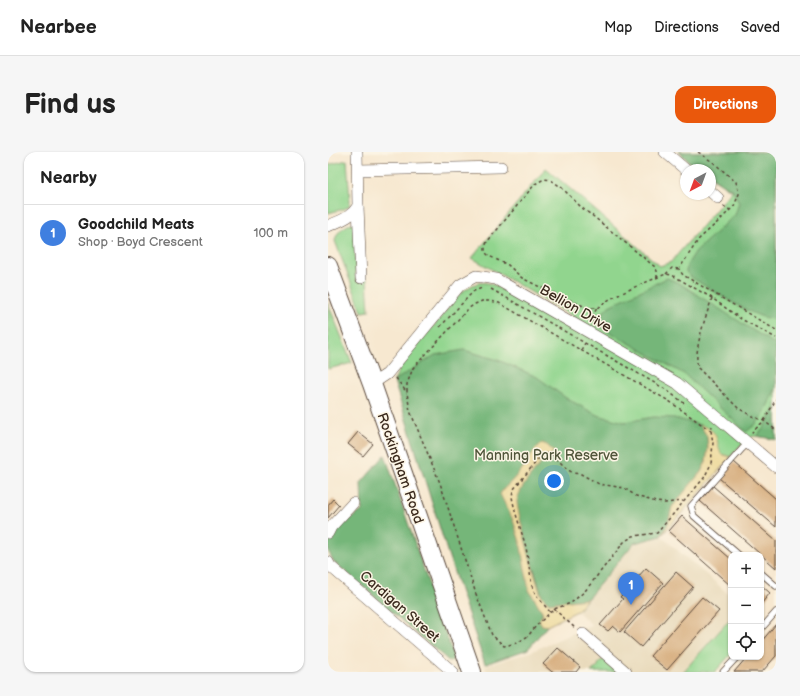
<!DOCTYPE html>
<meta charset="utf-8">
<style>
body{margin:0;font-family:"Balsamiq Sans",sans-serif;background:#f6f6f6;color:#222}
.controls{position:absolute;right:12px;bottom:12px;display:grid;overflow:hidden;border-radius:8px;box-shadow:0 1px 3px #0004}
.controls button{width:36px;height:36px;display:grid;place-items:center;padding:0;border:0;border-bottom:1px solid #e0e0e0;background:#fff;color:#222;font:20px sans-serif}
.compass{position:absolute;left:352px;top:12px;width:36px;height:36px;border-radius:50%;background:#fff;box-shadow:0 1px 3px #0004;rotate:221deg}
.you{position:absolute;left:226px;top:329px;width:14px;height:14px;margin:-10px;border:3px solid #fff;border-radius:50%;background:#1a73e8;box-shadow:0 0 0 6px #1a73e833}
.badge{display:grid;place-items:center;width:26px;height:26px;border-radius:50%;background:#ea580c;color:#fff;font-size:13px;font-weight:700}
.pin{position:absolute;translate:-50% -33px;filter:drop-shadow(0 1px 2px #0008)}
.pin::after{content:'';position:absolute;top:21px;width:14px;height:12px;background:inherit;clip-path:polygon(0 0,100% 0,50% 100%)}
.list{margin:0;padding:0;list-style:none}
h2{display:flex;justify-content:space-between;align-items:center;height:52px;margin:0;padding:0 16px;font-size:17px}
h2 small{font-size:13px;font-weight:400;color:#767676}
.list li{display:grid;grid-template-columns:26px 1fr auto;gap:12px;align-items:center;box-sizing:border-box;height:56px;padding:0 16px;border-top:1px solid #e0e0e0}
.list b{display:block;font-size:15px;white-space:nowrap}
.list p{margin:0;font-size:13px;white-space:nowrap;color:#767676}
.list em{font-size:13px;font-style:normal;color:#767676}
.icon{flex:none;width:22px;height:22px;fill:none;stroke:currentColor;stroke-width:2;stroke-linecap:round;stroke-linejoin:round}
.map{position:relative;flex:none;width:448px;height:520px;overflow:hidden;border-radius:12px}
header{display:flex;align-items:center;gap:24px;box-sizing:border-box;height:56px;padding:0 20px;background:#fff;border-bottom:1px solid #e0e0e0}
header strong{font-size:19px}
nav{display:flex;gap:22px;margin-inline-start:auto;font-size:14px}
.intro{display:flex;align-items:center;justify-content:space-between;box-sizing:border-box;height:96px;padding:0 24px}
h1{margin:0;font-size:28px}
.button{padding:10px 18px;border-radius:12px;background:#ea580c;color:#fff;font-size:14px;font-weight:700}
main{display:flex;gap:24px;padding:0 24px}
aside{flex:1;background:#fff;border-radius:12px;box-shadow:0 1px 3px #0004}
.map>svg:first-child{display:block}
.built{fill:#e8d9ba}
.green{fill:#91d58e;stroke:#668056}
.forest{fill:#74b679;stroke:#58704c}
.sand{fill:#eeda9e;stroke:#94825e}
.building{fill:#d7ae7f}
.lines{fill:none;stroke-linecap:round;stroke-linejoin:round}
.lane-casing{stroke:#574639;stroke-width:7}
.street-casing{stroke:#574639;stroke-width:12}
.primary-casing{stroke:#574639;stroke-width:20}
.path{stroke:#574639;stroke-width:1.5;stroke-dasharray:3 3;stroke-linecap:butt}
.lane{stroke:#fff;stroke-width:5.5}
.street{stroke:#fff;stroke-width:11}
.primary{stroke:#fff;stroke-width:18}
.labels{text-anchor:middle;stroke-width:3;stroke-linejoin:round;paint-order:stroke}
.street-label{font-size:14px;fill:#3b2a1e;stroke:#fcf5e5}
.park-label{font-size:14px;fill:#50553a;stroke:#fcf5e5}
</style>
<header>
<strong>Nearbee</strong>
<nav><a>Map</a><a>Directions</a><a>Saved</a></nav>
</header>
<div class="intro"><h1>Find us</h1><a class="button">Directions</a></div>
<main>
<aside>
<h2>Nearby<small></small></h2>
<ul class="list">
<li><span class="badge" style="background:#3f7fe0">1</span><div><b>Goodchild Meats</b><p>Shop · Boyd Crescent</p></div><em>100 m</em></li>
</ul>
</aside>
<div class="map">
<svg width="448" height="520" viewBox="0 0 448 520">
<rect width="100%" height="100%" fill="#fcf5e5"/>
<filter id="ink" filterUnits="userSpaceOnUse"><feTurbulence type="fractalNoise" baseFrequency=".025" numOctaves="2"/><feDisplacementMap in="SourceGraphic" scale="8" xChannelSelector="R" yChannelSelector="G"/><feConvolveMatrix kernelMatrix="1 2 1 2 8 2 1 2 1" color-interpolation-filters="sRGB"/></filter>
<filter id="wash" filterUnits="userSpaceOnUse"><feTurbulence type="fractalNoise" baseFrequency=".012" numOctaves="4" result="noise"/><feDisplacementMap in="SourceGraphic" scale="16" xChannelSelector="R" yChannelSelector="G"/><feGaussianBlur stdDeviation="0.9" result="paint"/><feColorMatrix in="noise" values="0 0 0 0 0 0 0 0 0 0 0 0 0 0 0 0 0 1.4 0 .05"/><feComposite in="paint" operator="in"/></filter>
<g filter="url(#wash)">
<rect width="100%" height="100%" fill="#f7e8d0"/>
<path class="built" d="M333,384L403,444V466L355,520H159L157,514L202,500L264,473L249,459L306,391Z"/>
<g class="green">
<path d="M351,0H448V286L425,284L411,295L333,384L306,391L249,459L234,464L219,474L200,497L157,512L121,405L66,229C74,207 94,188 109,170C119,158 129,141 143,134C150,130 156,130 164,132L237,173L246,165L144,106L218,16L332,114L343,110L404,39L382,24V18C367,18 361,9 351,0Z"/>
<path d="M19,8L22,49L21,54L16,57L0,61V13Z"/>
<path d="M26,70L28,128L39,127L41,159L34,160L7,89C9,78 16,75 26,70Z"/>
<path d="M0,151L24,211L0,217Z"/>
<path d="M403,466V502L387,520H355Z"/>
<path d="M276,507L291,520H263L270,514L271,510Z"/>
</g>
<g class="forest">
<path d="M351,0H448V167C429,169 381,136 363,125L358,120L359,113L368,99L407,63L411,51L405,38L382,24V18C367,18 361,9 351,0Z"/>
<path d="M339,126L351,131L448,193V236L435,263L428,272L418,280L356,222L273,175L270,166L281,154Z"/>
<path d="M136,198L170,208L209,225L238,246L269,263L296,270L326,265L346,266L372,273L379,284L380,296L378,310L373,320L344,355L340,372L333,384L306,391L259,447L221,451L214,444L206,417L201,438L214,459V473L219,474L200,497L157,512L121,405L66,229L107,203Z"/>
<path d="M448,256V288L429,284L435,277Z"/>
<path d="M57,303L126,506L122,510L6,410L1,401L0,392L4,384L12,374L34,359L33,331Z"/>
</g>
<g class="sand">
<path d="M372,273C391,279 387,285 393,302L403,305L333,384L340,372L344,355L373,320L378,310L380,296L379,284Z"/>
<path d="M214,291L219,293L226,300C214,308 191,335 189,349C188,355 210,439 214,444C216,447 219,449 221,451L259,447L249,459L219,474L214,473L211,468L215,462L214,459L201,438L192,390L185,368L172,342C177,334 184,330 189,323C199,313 203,299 214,291Z"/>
</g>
<g id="blocks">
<g class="building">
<path d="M30,280L45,292L35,304L20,292Z"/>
<path d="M406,310L448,347V375L391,326Z"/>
<path d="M385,334L448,389V416L372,349Z"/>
<path d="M5,347L11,353L0,366V353Z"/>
<path d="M354,364L403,407V434L341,379Z"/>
<path d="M318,416L335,431L292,480L285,474L280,479L272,473L295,447L292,445Z"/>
<path d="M348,420L365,435L313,495L296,480Z"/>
<path d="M433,433L442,441L433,452Z"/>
<path d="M374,445L391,459L339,518L322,504Z"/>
<path d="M448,472V504L434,520H406L419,505H433V490Z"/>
<path d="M230,496L252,515L248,520H224L215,512Z"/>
</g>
</g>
</g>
<g filter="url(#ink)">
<use href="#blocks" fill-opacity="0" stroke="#574639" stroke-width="1"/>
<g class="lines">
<g class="lane-casing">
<g id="lane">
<path d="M411,403L366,364L363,354L414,297L420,291"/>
<path d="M433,421L448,434"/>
<path d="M433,477L448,460"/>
<path d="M395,520L409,505"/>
</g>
</g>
<g class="street-casing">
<g id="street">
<path d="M337,0L358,18"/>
<path d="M30,18L173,15"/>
<path d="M382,39L390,46"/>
<path d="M30,54L33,126"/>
<path d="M0,74C11,69 23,66 30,54L29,0"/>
<path d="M44,232L59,222L132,133L148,124L168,127L349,231L448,315"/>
<path d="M0,381L3,375L25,351"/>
<path d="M0,410L2,414L125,520"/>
<path d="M255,482L298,520"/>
</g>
</g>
<g class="primary-casing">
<path id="primary" d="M0,114L44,232L144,520"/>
</g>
<g class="path">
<path d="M370,0L386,11L408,30L411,42L406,54L392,68L371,87L351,117L355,123L448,178"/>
<path d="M395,54L402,58"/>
<path d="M338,122L344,116L351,117"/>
<path d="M329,126V119L327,115L266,65L254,56L233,35L223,28L216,27L207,32L159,90L157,95V100L161,104L180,113L194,126L210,134L260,156H269L282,147L311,133L338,122L344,123L384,146L413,167L448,186"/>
<path d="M163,137L337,237L356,251"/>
<path d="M384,146C378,165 365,197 370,216L410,256L424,264L436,269L448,278"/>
<path d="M265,171V163L269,156"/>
<path d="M112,175L141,144L146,139L154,136"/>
<path d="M253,198L257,191"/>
<path d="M68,226L79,241"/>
<path d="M383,279L341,249L171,151L162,149H154L147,152L141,156L85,216L79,232V241L82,259L112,331L148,442L164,483L176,494L189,491L200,484L208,474L226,457L243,451L257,439L296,390L305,384L329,381L376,326L383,312L385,291L383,279L384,274"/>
<path d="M423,281L436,269L448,247"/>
<path d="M226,457L247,476"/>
<path d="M222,460L208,443L204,434L198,395L187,359L184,345L185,338L212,305L216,302L222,301L226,304L239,317L245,321L253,322L271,332L296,336L308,344L328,350L337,351L355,349"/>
</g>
<use href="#lane" class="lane"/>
<use href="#street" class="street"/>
<use href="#primary" class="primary"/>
</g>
</g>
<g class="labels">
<g class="street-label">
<text transform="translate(248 156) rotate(30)" y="5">Bellion Drive</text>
<text transform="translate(73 316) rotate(71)" y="5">Rockingham Road</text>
<text transform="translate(72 454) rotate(41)" y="5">Cardigan Street</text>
</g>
<g class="park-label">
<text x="218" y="308">Manning Park Reserve</text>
</g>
</g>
</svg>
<div class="controls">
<button>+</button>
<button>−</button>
<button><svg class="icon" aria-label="locate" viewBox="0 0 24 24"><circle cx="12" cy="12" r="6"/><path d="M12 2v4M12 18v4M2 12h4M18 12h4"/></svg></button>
</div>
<svg class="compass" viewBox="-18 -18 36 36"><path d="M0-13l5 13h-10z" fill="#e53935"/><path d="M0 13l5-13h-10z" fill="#767676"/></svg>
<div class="you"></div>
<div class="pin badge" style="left:303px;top:453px;background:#3f7fe0">1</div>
</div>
</main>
